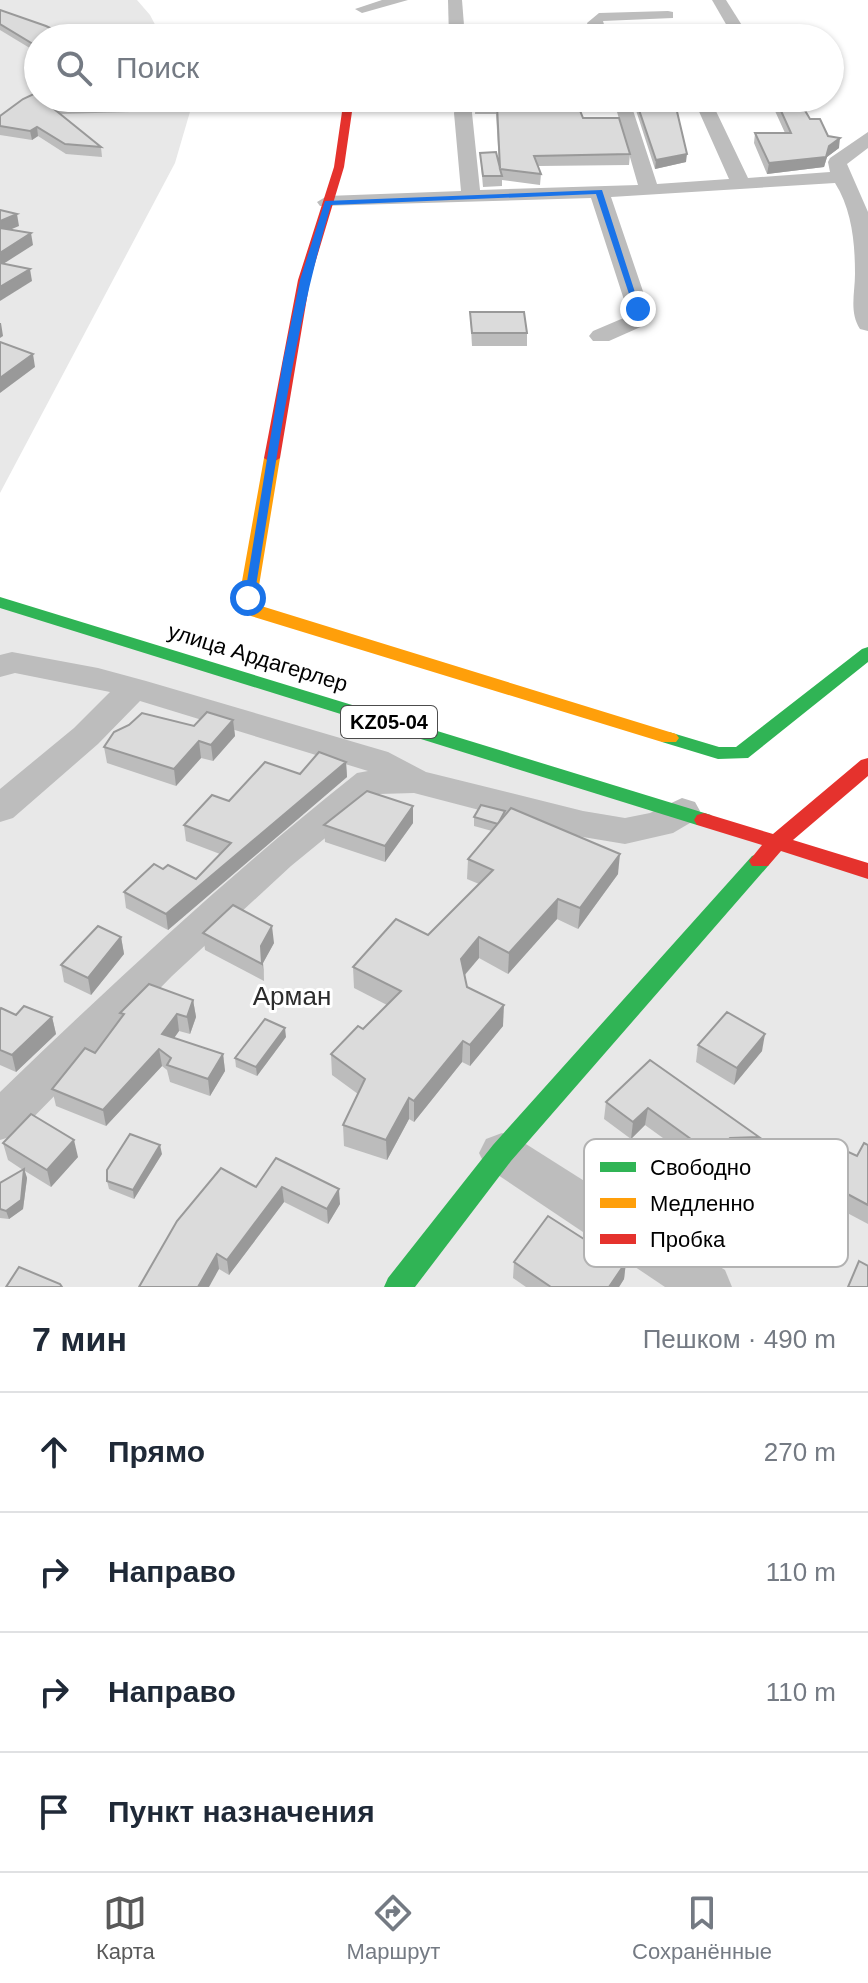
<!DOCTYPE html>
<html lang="ru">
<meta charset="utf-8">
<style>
body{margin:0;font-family:Arial,sans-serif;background:#f6f6f7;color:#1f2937}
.stop{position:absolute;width:24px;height:24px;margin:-18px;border:6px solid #1a73e8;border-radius:50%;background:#fff}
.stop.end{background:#1a73e8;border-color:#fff;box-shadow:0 2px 8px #0008}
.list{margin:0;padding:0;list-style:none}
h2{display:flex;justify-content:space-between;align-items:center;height:104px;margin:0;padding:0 32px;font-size:34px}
h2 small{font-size:26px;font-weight:400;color:#747a83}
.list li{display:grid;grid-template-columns:52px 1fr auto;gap:24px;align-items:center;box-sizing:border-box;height:120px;padding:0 32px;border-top:2px solid #e0e1e3}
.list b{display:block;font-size:30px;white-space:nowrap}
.list em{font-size:26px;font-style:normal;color:#747a83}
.icon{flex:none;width:44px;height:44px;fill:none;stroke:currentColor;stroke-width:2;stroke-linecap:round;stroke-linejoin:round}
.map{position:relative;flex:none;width:868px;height:1287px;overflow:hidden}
.search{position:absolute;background:#fff;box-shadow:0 2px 6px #0004;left:24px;right:24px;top:24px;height:88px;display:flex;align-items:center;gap:20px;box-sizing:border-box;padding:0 28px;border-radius:44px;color:#747a83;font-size:30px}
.sheet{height:584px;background:#fff}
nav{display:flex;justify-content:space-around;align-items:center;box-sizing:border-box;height:112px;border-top:2px solid #e0e1e3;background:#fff;font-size:22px;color:#747a83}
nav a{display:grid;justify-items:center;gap:4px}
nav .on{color:#595959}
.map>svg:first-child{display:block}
.green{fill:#e8e8e8}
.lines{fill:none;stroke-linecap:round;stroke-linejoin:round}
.street{fill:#bdbdbd;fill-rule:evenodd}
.fast{fill:#30b455;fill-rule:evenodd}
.slow{fill:#ff9f0a;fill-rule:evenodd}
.jam{fill:#e5322d;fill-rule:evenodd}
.wall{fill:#bcbcbc}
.shaded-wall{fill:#999}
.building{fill:#dbdbdb;stroke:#999;stroke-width:2}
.route{fill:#1a73e8}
.labels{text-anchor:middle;stroke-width:6;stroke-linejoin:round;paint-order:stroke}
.shield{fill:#fff;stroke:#4c4c4c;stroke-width:2}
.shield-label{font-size:20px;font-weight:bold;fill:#000}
.street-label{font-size:22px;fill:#000;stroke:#fff}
.near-park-label{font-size:26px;fill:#2c2c2c;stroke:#fff}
.key{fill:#fff;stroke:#b2b2b2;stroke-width:2}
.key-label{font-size:22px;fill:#000}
</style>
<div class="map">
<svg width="868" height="1287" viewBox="0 0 868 1287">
<rect width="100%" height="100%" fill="#fff"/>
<g class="green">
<path d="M0,0H137L150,15L162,38H38V98H194L175,163L0,493Z"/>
<path d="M0,602L868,871V1287H0Z"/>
</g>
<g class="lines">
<g class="street">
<path d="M382,0H408L362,13L355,9Z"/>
<path d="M448,0H462L465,38H449Z"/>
<path d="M712,0H726L750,38H734Z"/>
<path d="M668,11L673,12V18L603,21L608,38H592L587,23L599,13Z"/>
<path d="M458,98H474L472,113L480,190L638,185L613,98H629L657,184L729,179L693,98H786L783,106L715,109L748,178L830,172L828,162L830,158L868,132V148L847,164L868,212V331L860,329C849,312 855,293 855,274C855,243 852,210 835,183L611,197L649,309L645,325L609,341H593L589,336L593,331L626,317L627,309L591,198L320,206L317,202L327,196L461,191L454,113Z"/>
<path d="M12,652L98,668L146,681L388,752L426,772L583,811L625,818L650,813L682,798L695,802L700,811L695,820L673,833L625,844L583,837L414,793L379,794L291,866L172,976L16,1135L0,1140V1092C115,981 231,873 357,773L368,771L140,701L98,744L13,818L0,822V789L74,728L110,692L15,673L0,677V655Z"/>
<path d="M502,1133L518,1139L725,1270L732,1287H665L486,1167L479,1153L486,1139Z"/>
</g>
<g class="fast">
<path d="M0,597L711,815L714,820L711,825H697L0,608Z"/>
<path d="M868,647V662L748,758L718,759L662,742L659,738L669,732L719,747H736L862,649Z"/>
<path d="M760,853L768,856L771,861L768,866L511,1161L415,1287H384L388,1278L493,1145L752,856Z"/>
</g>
<path class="slow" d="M272,453L280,458L257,598L258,605L676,734L679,738L676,742H662L251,616L241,607L239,598L264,458Z"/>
<g class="jam">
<path d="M344,98H354L344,167L310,280L280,458L272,463L264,458L298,280L334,167Z"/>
<path d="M868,758V776L793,840L868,863V879L781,851L768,866H752L749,861L762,845L697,825L694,820L697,815L704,813L773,834L861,760Z"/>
</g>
</g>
<g class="wall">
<path d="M0,10L38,38V53L0,30Z"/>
<path d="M38,98H130V112L60,114L101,147L102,157L66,154L38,136L32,140L0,135V116Z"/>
<path d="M476,98L583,118L630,154L629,165L538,166L541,174L540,185L502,180V186L483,187L480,153L499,164L496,114H475Z"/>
<path d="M632,98H652V103L686,162L655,169Z"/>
<path d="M777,102L810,119L828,136L839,148L827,157L824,167L767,174L754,143L755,133H785L775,111Z"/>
<path d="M470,312L527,333V346H472Z"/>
<path d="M233,720L235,736L213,761L201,758L176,786L107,763L104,747L194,726Z"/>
<path d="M346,762L347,777L168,930L126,908L124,892L163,869L196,879L220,854L186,841L184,825L229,801L300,774Z"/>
<path d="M413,806V823L385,862L325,842L324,825Z"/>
<path d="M504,816L618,874L578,929L557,919L508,974L479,958L465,975L467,987L503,1026L470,1066L462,1062L414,1122L409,1119L387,1160L344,1146L343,1125L358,1094L332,1075L331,1054L363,1029L387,1005L354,988L353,967L428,935L479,884L467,879L468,859L492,831L474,826V817Z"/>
<path d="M203,933L274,943L263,963L264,981L205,950Z"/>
<path d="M121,937L124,954L91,995L64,982L61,965Z"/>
<path d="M193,1000L196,1017L190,1034L179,1031L174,1038L223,1054L225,1071L210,1096L170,1082L167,1070L162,1066L106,1126L56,1106L52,1089L95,1053L121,1018L120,1013Z"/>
<path d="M0,1009L16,1015L52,1017L56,1034L16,1072L0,1065Z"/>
<path d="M286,1037L257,1076L236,1067L235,1058Z"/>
<path d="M698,1045L762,1051L734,1085L696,1062Z"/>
<path d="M650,1060L759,1137L755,1154L726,1155L710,1172L645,1125L631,1139L604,1119L606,1102Z"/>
<path d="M3,1143L78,1157L51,1187L25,1171L27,1178L23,1209L9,1219L0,1218V1183L23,1170L8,1160Z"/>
<path d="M868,1145V1224L836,1207L839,1195L825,1188L829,1171L857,1156Z"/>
<path d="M162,1154L134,1199L109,1189L107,1181Z"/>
<path d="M276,1158L340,1204L328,1224L284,1202L229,1275L219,1269L139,1287L256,1187Z"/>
<path d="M587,1241L626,1246L624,1261L626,1262L624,1279L619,1287H526L513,1278L514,1262Z"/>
</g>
<g class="shaded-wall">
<path d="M37,127L38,136L32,140L30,131Z"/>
<path d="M840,138L839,148L827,157L824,167L767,174L769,163L829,146Z"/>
<path d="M687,154L686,162L655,169L656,160Z"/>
<path d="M17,214L19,226L0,234V221Z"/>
<path d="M31,233L33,245L0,266V253Z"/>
<path d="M30,269L32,281L0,301V287Z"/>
<path d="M0,323H1L3,336L0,338Z"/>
<path d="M33,354L35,367L0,393V378Z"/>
<path d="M233,720L235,736L213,761L211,745Z"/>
<path d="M199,741L201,758L176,786L174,769Z"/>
<path d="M346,762L347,777L168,930L166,914Z"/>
<path d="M413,806V823L385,862V846Z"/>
<path d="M620,854L618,874L578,929L580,908Z"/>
<path d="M558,899L557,919L508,974L509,953Z"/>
<path d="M272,926L274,943L263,963L264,981L261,946Z"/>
<path d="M121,937L124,954L91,995L88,978Z"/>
<path d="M479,937V958L461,979V959Z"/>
<path d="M193,1000L196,1017L190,1034L187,1017Z"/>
<path d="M504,1005L503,1026L470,1066V1045Z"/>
<path d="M177,1014L179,1031L165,1051L162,1034Z"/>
<path d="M52,1017L56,1034L16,1072L12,1055Z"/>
<path d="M285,1028L286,1037L257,1076L256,1067Z"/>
<path d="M765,1034L762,1051L734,1085L737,1068Z"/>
<path d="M463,1041L462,1062L414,1122V1101Z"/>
<path d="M159,1049L162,1066L106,1126L103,1110Z"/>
<path d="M223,1054L225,1071L210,1096L208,1079Z"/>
<path d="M409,1098V1119L387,1160L386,1140Z"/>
<path d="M648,1108L645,1125L631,1139L633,1122Z"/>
<path d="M730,1138L726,1155L710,1172L713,1155Z"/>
<path d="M74,1140L78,1157L51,1187L47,1170Z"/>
<path d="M160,1145L162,1154L134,1199L133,1190Z"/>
<path d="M24,1169L27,1178L23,1209L9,1219L6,1211Z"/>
<path d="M282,1187L284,1202L229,1275L227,1260Z"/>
<path d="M339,1189L340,1204L328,1224L327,1209Z"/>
<path d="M626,1246L624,1263L619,1257Z"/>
<path d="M217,1254L219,1269L209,1287H198Z"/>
<path d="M626,1262L624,1279L619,1287H609Z"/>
</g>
<g class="building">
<path d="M0,10L46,26L71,38H38V47L0,24Z"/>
<path d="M38,92V98H129L128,103L49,105L101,147L65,144L37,127L30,131L0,126V116L23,99Z"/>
<path d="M476,98H575L583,118H619L630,154L534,156L541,174L500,169L502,176H483L480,153L496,152L500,168L497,105H475Z"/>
<path d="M635,98H652V103H675L687,154L656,160Z"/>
<path d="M777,102H800L810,119H820L828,136L840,138L829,146L826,157L769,163L755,133H791Z"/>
<path d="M0,210L17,214L0,221Z"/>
<path d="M0,228L31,233L0,253Z"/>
<path d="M0,263L30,269L0,287Z"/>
<path d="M470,312H524L527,333H472Z"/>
<path d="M0,342L33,354L0,378Z"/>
<path d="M207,712L233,720L211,745L199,741L174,769L104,747L114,732L129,725L142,713L194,726Z"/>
<path d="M319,752L346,762L166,914L124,892L154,864L163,869L168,865L196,879L231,843L184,825L212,795L229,801L265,762L300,774Z"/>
<path d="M367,791L413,806L385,846L324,825Z"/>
<path d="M481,805L505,811L498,824L474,817Z"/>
<path d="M511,808L620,854L580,908L558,899L509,953L479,937L461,959L467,987L504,1005L470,1045L463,1041L414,1101L409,1098L386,1140L343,1125L365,1079L331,1054L358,1026L363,1029L401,991L353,967L396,919L428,935L493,870L468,859Z"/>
<path d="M233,905L272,926L261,946L262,964L203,933Z"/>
<path d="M98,926L121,937L88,978L61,965Z"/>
<path d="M149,984L193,1000L187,1017L177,1014L162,1034L223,1054L208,1079L167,1065L171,1058L159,1049L103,1110L52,1089L85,1048L95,1053L124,1014L120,1013Z"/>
<path d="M24,1006L52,1017L12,1055L0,1050V1009L1,1008L16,1015Z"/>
<path d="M727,1012L765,1034L737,1068L698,1045Z"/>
<path d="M265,1019L285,1028L256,1067L235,1058Z"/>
<path d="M650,1060L759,1137L730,1138L713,1155L648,1108L633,1122L606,1102Z"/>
<path d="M31,1114L74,1140L47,1170L3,1143Z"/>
<path d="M130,1134L160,1145L133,1190L107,1181V1170Z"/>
<path d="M864,1143L868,1145V1205L840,1190L846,1180L829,1171L842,1149L857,1156Z"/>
<path d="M276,1158L339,1189L327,1209L282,1187L227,1260L217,1254L198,1287H139L177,1221L221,1168L256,1187Z"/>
<path d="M24,1169L21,1200L6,1211L0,1209V1183Z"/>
<path d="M548,1216L587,1241L597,1227L626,1246L619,1257L626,1262L609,1287H551L514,1262Z"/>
<path d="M859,1261L868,1266V1287H848Z"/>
<path d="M19,1267L60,1284L62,1287H6Z"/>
</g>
<path class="route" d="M602,190L641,311L634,309L596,194L331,205C293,333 276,466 254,598L244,600L283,361L300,280L325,201Z"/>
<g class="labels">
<rect class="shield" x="341" y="706" width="96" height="32" rx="6"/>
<g class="shield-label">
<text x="389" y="729">KZ05-04</text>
</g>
<g class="street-label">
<text transform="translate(258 657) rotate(17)" y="8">улица Ардагерлер</text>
</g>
<g class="near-park-label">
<text x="292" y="1005">Арман</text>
</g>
</g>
<rect x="584" y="1139" width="264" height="128" rx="12" class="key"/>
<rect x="600" y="1162" width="36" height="10" fill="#30b455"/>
<rect x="600" y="1198" width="36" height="10" fill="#ff9f0a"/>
<rect x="600" y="1234" width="36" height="10" fill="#e5322d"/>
<g class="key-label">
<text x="650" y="1175">Свободно</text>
<text x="650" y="1211">Медленно</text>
<text x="650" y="1247">Пробка</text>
</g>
</svg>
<div class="stop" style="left:248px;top:598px"></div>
<div class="stop end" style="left:638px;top:309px"></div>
<div class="search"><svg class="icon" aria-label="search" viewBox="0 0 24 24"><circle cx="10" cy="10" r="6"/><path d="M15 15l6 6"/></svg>Поиск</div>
</div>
<section class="sheet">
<h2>7 мин<small>Пешком · 490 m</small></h2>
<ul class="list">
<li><svg class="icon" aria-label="ahead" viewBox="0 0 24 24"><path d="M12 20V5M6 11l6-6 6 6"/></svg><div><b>Прямо</b></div><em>270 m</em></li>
<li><svg class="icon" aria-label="right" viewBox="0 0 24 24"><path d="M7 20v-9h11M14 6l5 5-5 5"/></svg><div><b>Направо</b></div><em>110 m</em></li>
<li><svg class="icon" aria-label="right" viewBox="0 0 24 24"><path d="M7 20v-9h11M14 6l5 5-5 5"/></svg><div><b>Направо</b></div><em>110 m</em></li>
<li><svg class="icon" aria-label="arrive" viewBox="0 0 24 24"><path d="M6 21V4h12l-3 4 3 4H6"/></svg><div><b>Пункт назначения</b></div></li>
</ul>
</section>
<nav>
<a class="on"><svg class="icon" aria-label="map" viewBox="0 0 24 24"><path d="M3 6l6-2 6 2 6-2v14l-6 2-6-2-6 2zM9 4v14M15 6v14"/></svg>Карта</a>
<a><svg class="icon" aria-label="directions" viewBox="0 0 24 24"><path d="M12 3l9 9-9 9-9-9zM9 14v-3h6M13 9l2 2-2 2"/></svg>Маршрут</a>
<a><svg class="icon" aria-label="saved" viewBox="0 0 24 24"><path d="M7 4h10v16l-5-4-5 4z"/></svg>Сохранённые</a>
</nav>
